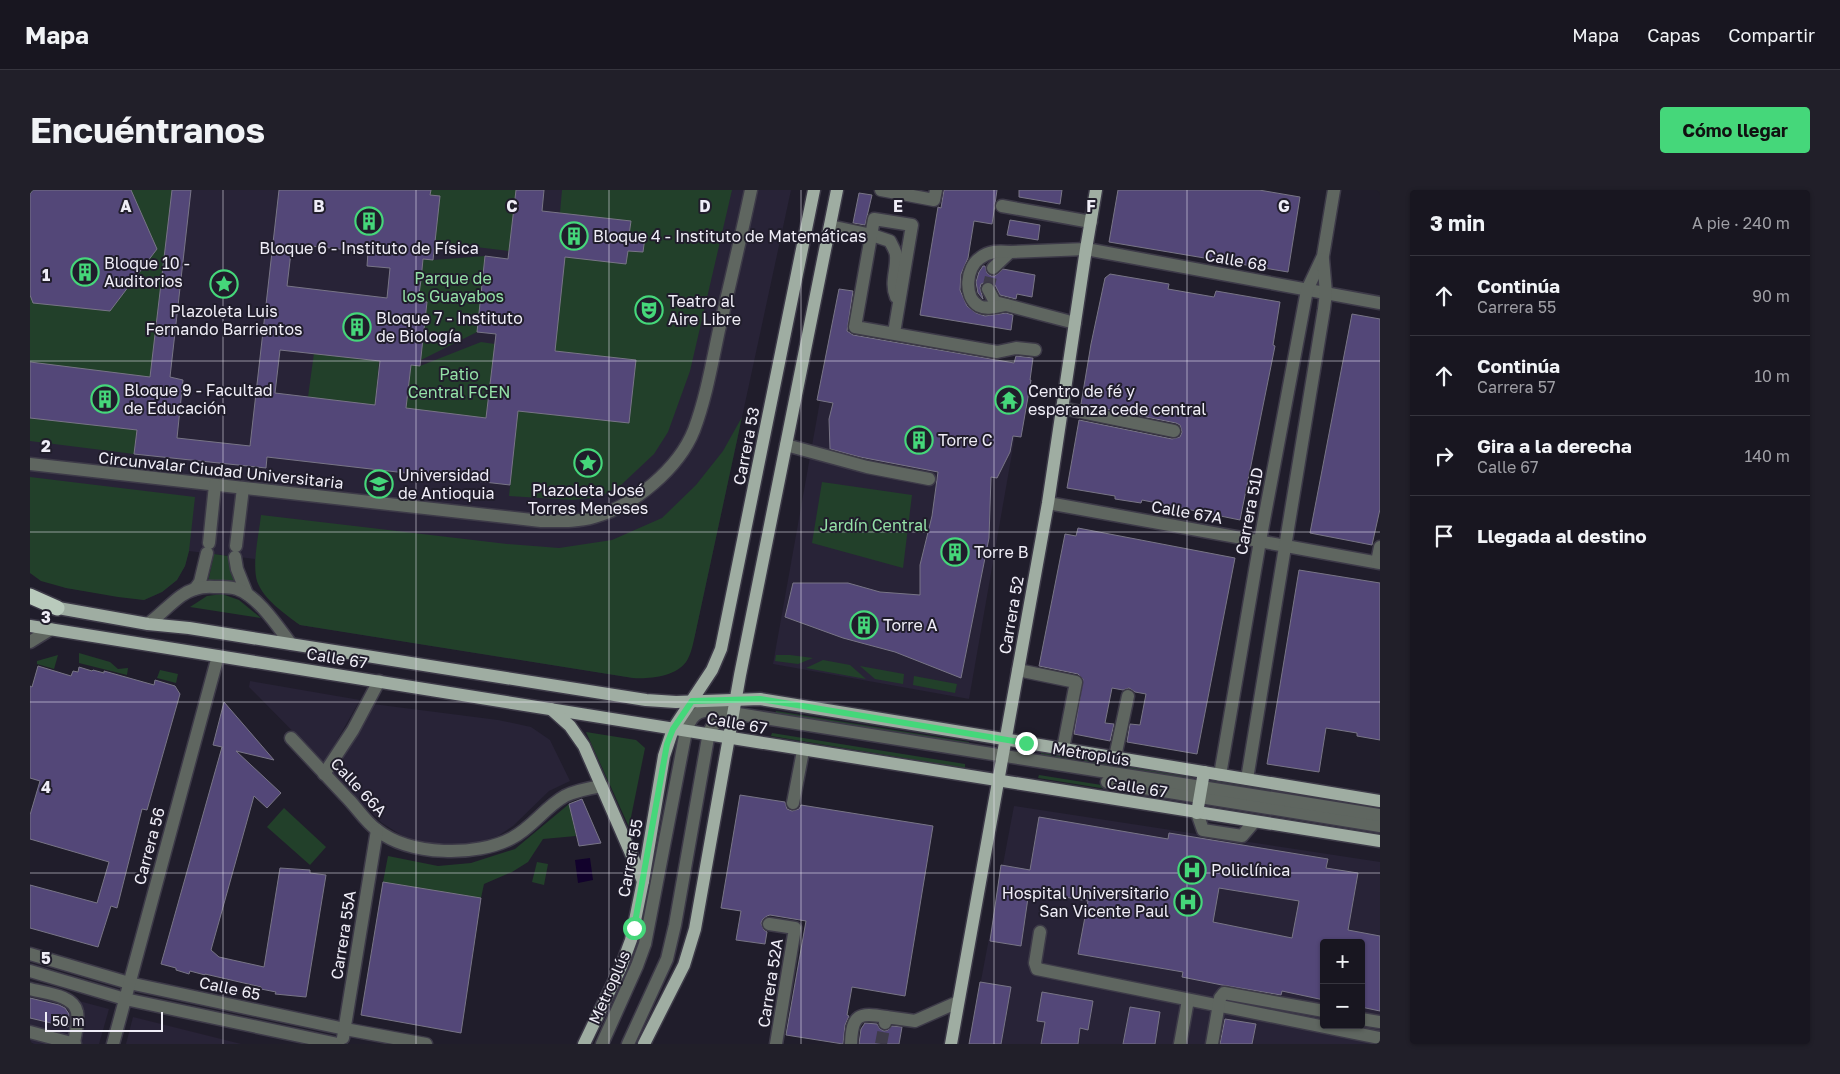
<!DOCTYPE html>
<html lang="es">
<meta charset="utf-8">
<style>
body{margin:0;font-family:"Golos Text",sans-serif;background:#211f29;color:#f1f3f6}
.controls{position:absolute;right:15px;bottom:15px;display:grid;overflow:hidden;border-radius:5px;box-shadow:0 1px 4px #0004}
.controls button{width:45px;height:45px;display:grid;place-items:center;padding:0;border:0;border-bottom:1px solid #36353e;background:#181620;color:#f1f3f6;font:25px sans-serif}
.scale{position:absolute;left:15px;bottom:12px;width:118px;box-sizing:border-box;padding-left:5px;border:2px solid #efedf7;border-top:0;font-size:14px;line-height:18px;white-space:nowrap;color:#efedf7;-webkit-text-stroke:4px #201d2b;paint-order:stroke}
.stop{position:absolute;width:15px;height:15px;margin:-11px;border:4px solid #45d77a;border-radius:50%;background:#fff}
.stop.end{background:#45d77a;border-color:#fff;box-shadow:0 1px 5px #0008}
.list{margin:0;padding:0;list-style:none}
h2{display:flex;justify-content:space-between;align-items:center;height:65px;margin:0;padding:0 20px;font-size:21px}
h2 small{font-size:16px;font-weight:400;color:#9f9fa5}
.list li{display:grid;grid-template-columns:32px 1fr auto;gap:15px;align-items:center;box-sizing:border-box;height:80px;padding:0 20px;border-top:1px solid #36353e}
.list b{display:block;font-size:19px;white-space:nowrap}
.list p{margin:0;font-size:16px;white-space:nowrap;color:#9f9fa5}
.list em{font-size:16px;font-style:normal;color:#9f9fa5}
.icon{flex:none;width:28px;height:28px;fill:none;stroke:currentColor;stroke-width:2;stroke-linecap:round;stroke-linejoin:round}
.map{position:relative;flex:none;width:1350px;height:854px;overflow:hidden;border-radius:5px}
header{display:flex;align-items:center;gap:30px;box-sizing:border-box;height:70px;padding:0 25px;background:#181620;border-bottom:1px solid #36353e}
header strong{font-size:24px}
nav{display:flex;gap:28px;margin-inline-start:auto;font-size:18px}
.intro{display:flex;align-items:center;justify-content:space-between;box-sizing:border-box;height:120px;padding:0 30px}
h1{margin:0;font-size:35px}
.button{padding:12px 22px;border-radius:5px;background:#45d77a;color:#111;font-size:18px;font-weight:700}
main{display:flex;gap:30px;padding:0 30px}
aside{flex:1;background:#181620;border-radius:5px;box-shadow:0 1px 4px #0004}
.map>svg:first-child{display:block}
.built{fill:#282337;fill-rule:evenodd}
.green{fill:#22402a}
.water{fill:#12022c}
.building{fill:#534778;stroke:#787586;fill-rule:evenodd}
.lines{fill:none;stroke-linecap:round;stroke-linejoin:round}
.minor-tunnel{stroke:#3f3c4a;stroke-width:12;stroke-dasharray:12 6;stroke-linecap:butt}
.minor-casing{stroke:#3d3a48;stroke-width:15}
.major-casing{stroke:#3d3a48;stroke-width:15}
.highway-casing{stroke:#3d3a48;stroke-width:18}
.minor{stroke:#5f6660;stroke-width:12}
.major{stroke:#9fada2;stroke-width:12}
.highway{stroke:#b9cabc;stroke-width:15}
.route{stroke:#45d77a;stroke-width:6}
.grid{fill:none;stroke:#efedf7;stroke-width:1;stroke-opacity:0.55}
.labels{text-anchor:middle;stroke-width:4;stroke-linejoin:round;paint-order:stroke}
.poi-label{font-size:16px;fill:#efedf7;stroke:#201d2b;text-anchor:start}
.street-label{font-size:16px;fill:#efedf7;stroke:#201d2b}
.park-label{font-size:16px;fill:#94e1a7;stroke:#201d2b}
.grid-label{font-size:16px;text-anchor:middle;font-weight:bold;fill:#efedf7;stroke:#201d2b;stroke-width:4;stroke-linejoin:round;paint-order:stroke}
</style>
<header>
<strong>Mapa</strong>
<nav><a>Mapa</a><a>Capas</a><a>Compartir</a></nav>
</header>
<div class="intro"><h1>Encuéntranos</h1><a class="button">Cómo llegar</a></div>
<main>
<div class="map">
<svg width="1350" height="854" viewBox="0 0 1350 854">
<rect width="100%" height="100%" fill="#201d2b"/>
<g class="built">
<path d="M0,0H761L665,445L656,472L649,478L632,486L603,488L270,435L258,426L233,402L227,391L225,369L159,361L155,376L147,390L132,402L114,410L36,398L0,383Z"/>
<path d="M790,211L985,246L939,509L743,474Z"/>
<path d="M220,491L330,510L294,573L219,497Z"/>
<path d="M343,514L468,530L501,537L520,550L540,591L519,601L483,636L468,646L443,654L419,655L393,654L371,645L352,633L300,582Z"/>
<path d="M984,616L1350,672V854H939ZM1294,753H1331V835H1294Z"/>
<path d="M0,798L79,819L69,854H0Z"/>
<path d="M103,827L211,854H96Z"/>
</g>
<g class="green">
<path d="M0,0H142L120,187L106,245L104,264L0,251Z"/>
<path d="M401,0H493L484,18L479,61L446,57L403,62L410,6L400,5Z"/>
<path d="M532,0H702L660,181L638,242L624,264L591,295L570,307L542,310L479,306L488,221L530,23Z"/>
<path d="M455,66L447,142L391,170L397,113L388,111L393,69L403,70Z"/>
<path d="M451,152L465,154L456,228L376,218L381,175L390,176Z"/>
<path d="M284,163L349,171L345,215L278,207Z"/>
<path d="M712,227L665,445C663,454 661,465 656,472C645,487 619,489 603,488L270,435C255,424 233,409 227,391C222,373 229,344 231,325L477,354L529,358L582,350L632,328L666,295L693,261Z"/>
<path d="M0,287L165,307L159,361L155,376L147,390L132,402L114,410L88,407L36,398L11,391L0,383Z"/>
<path d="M792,292L882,305L873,378L782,353Z"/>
<path d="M184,364L198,366L205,393L178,392Z"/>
<path d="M192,404L209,410L231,428L160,417L177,406Z"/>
<path d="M49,463L80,472L88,479L98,478L97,485L49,473Z"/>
<path d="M28,465L24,479L7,474V471Z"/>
<path d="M746,465H760L783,468L768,474L745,471Z"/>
<path d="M793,470L820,475L836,489L776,478Z"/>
<path d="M830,476L874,484L873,494L845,489Z"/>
<path d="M130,480L148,484L146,493L127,488Z"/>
<path d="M884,486L927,494L925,503L883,495Z"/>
<path d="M746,521L939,552V556L745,525Z"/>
<path d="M556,542L606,550L615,558L599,637Z"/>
<path d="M742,543L935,574V578L741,546Z"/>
<path d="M1011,563L1162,587L1161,590L1011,566Z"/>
<path d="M1009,585L1159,609L1158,612L1008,588Z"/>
<path d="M1182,590L1350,617V621L1182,594Z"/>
<path d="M539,614L546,646L513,649L498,672L482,682L454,694L451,708L353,692L358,666L408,676L441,673L485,659Z"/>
<path d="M254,618L296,657L280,675L237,637Z"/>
<path d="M507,672L518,674L514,695L502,692Z"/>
</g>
<path class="water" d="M560,668L563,690L548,693L545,670Z"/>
<g class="building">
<path d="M3,0H101L127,59L80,121L3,113L0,105V4Z"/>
<path d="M142,0H161L140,187L153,190L147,248L220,256L249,0H401L400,5L410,6L403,70L393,69L391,90L388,111L397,112L390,176L381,175L376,218L456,228L466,144L447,142L455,66L478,69L486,0H514L512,21L601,31L599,45L615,47L613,62L598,61L596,74L535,67L525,161L606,170L599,233L488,221L480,295L237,267L236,278L104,264L107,240L0,228V172L120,187ZM262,54L338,62L337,76L360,78L357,108L257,96ZM250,160L350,171L345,215L245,203Z"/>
<path d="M914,0H967L962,34L944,31L938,68L931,84L930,100L937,116L946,123L955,126L976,123L983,125L981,140L890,125L908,17L911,18Z"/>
<path d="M989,0H1032L1030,14L989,7Z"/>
<path d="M1088,0H1229L1270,7L1258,82L1079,52Z"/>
<path d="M829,3L842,5L835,35L823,33Z"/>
<path d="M980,30L1010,35L1008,50L977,45Z"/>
<path d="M953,76H955L957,83L961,86H965L973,79L1005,85L1002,107L987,104L986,109L970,105L965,95L958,91L951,94L950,98L953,109L948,103L946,92L949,82Z"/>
<path d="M1080,84L1139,94L1138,99L1184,107L1186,101L1250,112L1243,155L1245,156L1241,176L1210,330L1112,310L1111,313L1085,309V306L1037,298L1049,230L1142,249L1150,247L1152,242L1150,235L1146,233L1051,214L1061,154L1075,88Z"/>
<path d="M809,99L823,101L817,141L823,145L984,173L986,166L1003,168L1000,190H1001L991,247L983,246L980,262L967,288L961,287L959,348L931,488L865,462L813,448L755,427L763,393H818L850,402L890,405V375L902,326L908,282L830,267L800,259L799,229L803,213L787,210Z"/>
<path d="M1322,124L1350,129V319L1342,355L1280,343Z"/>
<path d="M1048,338L1205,368L1167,564L1097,552L1100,534L1110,535L1116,504L1105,502L1099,498L1093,500L1082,498L1075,533L1084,534L1080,551L1044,544L1053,489L1048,484L1009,476L1035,344L1046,346Z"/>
<path d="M1269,380L1350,393V550L1327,546V543L1296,538L1289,582L1237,574Z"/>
<path d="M8,476L41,486L43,481L48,482L49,477L62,481L63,480L74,483V481L124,495L125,490L145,496L150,504L117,620L112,619L87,718L81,716L68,757L0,738V695L67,713L79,672L0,649V625L10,591L0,588V496L2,497Z"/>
<path d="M194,512L244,570L206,561L251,603L237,618L224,606L181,760L189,767L234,777L250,678L280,680V683L296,685L276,807L245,804L246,802L231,799V797L175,784V785L160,781L159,784L146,780V778L131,774L192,557L183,555Z"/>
<path d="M710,605L755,612L757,619L762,621L769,619L771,615L903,636L875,806L822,797L817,825L819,826L815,835L813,854L756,845L776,731L740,725L737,726L733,729L731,733L734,740L737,742L735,754L706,750L711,721L691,718Z"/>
<path d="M552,609L571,653L549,656L539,614Z"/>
<path d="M1009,627L1138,649L1139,643L1298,669L1296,678L1328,683L1318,740L1350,746V821L1331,817V753H1294V810L1252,801L1251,805L1192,795L1152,787L1153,782L1048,764L1058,711L999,701L991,756L960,751L971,675L1000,680ZM1189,698L1269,711L1262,748L1183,732Z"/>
<path d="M353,692L451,708L431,843L331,825Z"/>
<path d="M950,792L981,797L971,854H939Z"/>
<path d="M1012,802L1063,811L1058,840L1050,838L1048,854H1011L1015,832L1007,831Z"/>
<path d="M0,808L29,815L35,818L39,824L38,837L0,828Z"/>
<path d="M1100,817L1130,822L1125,854H1093Z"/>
<path d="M1195,829L1226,834L1222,854H1190Z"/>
<path d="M835,833L847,834L850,839L854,841L858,840L862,836L872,837L869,854H829L831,839Z"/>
</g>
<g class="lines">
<g class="minor-tunnel">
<path d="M958,99L963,78"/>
<path d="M851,854L855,833"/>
</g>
<g class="minor-casing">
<g id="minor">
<path d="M851,0L904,10L906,0"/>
<path d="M972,16L1061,32"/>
<path d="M800,36L842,45L860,51C862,56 866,61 866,66C867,80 860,93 866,107"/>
<path d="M963,78L980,62L1056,59L1350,113"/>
<path d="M958,99L965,112L1045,133"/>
<path d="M976,115C968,116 957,120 949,116C933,107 936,77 950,68C959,61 968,61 980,62"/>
<path d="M864,143L882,35L844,29L825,137L967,162L986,158L1005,160"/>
<path d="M1032,218L1144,241"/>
<path d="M756,255L837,277L899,289"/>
<path d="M0,274L511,331C529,331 547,332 564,327C604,316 649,278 664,240C676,208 682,173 689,140C700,94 711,47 721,0"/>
<path d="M1018,313L1350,373"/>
<path d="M179,353L185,295"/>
<path d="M206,356L213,298"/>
<path d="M205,367L207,379L217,404"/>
<path d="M1347,372L1350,357"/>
<path d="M165,399L170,392L177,363"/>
<path d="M118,434C130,425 140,414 151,406C161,399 172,396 184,397C192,397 200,396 207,399C228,406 248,437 261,454"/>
<path d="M0,452L21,439"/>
<path d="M988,480L1046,492L1033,559"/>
<path d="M261,548C281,569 301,591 321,612C329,621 337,633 347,640C380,666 447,667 482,648C503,637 515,617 535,606C547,600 560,598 572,596"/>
<path d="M1085,567L1098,506"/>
<path d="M294,584L323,540L349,491"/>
<path d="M1190,585L1230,351L1277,100L1293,66L1304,0"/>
<path d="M1217,589L1294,119L1296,103L1293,69"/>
<path d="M1077,592L1350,636"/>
<path d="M763,613L773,561"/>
<path d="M1167,623L1173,640L1212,646L1224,632"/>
<path d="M739,734L765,738L746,854"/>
<path d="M1010,742L1005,773L1007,779L1350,848"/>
<path d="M0,764L99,793L315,839L396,854"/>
<path d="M0,781L95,809L308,854"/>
<path d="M0,799C14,803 44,805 47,822C49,832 45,844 44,854"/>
<path d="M1331,829L1350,832"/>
<path d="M855,833L856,827L885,831L928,812"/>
<path d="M0,842L45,854"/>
<path d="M313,848L347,640"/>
<path d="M83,854L188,466"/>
<path d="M572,854L607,776L615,754L656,541C661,526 667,520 683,520L1350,625"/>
<path d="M598,854L637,769L645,735L679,542C685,528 696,531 709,533"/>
<path d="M821,854C822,824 829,822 856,827"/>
<path d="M1150,854L1158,810"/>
<path d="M1182,854L1190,808L1194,803L1294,821"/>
</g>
</g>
<g class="major-casing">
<g id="major">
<path d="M17,416L118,434L159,438L616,510L646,512L730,509L1350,611"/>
<path d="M0,436C450,507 900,581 1350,651"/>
<path d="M521,519L540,536L554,556L613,691"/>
<path d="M1167,623L1174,582"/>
<path d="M554,854L591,777L601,750L613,691L634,566L643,539L682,480L691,459L784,0"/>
<path d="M614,854L654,775L665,739L710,485L807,0"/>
<path d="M921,854L1018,313L1056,59L1066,0"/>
</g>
</g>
<g class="highway-casing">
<path id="highway" d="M0,406L27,418"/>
</g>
<use href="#minor" class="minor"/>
<use href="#major" class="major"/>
<use href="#highway" class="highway"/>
</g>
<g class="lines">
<path class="route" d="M604,738L637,554L643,539L662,511L730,509L996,553"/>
</g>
<path class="grid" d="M193,0V854M386,0V854M579,0V854M771,0V854M964,0V854M1157,0V854M0,171H1350M0,342H1350M0,512H1350M0,683H1350"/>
<defs>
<g id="building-ring" transform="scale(1.4375)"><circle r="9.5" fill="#201d2b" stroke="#45d77a" stroke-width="1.5"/><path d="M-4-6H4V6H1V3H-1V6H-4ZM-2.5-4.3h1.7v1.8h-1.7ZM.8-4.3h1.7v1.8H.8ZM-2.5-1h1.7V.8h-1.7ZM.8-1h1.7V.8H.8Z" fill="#45d77a"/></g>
<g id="sight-ring" transform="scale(1.4375)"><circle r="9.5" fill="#201d2b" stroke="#45d77a" stroke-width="1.5"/><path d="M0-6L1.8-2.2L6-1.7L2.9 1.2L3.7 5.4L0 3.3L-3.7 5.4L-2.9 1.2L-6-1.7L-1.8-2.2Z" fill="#45d77a"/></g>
<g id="theatre-ring" transform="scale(1.4375)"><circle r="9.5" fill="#201d2b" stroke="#45d77a" stroke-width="1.5"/><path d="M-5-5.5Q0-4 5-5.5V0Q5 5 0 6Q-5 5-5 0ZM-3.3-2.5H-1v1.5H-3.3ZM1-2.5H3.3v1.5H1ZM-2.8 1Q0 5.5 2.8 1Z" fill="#45d77a"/></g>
<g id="temple-ring" transform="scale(1.4375)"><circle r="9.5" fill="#201d2b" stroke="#45d77a" stroke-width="1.5"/><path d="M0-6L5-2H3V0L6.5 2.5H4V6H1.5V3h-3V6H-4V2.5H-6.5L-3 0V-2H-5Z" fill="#45d77a"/></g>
<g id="university-ring" transform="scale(1.4375)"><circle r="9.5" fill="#201d2b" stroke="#45d77a" stroke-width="1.5"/><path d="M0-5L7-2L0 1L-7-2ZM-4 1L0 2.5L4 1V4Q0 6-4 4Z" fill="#45d77a"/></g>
<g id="hospital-ring" transform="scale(1.4375)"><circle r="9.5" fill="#201d2b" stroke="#45d77a" stroke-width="1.5"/><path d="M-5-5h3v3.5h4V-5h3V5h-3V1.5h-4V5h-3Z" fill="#45d77a"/></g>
</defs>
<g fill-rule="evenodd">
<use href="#building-ring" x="339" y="31"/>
<use href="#building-ring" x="544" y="46"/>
<use href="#building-ring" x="55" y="82"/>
<use href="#sight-ring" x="194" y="94"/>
<use href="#theatre-ring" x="619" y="120"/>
<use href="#building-ring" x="327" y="137"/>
<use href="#building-ring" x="75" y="209"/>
<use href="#temple-ring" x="979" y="210"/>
<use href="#building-ring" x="889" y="250"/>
<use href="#sight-ring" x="558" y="273"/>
<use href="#university-ring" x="349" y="294"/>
<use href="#building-ring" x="925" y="362"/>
<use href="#building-ring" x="834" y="435"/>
<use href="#hospital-ring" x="1162" y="680"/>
<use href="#hospital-ring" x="1158" y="712"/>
</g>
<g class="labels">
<g class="poi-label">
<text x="563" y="52">Bloque 4 - Instituto de Matemáticas</text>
<text x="339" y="64" text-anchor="middle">Bloque 6 - Instituto de Física</text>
<text x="74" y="79">Bloque 10 -<tspan x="74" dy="18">Auditorios</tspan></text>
<text x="638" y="117">Teatro al<tspan x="638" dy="18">Aire Libre</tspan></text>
<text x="194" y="127" text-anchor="middle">Plazoleta Luis<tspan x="194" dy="18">Fernando Barrientos</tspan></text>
<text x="346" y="134">Bloque 7 - Instituto<tspan x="346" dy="18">de Biología</tspan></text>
<text x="94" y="206">Bloque 9 - Facultad<tspan x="94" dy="18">de Educación</tspan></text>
<text x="998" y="207">Centro de fé y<tspan x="998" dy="18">esperanza cede central</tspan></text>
<text x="908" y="256">Torre C</text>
<text x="368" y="291">Universidad<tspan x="368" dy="18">de Antioquia</tspan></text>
<text x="558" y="306" text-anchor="middle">Plazoleta José<tspan x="558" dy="18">Torres Meneses</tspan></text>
<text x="944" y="368">Torre B</text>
<text x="853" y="441">Torre A</text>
<text x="1181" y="686">Policlínica</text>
<text x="1139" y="709" text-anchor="end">Hospital Universitario<tspan x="1139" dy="18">San Vicente Paul</tspan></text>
</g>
<g class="street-label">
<text transform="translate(1206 70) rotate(10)" y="6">Calle 68</text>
<text transform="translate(716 256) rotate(-79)" y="6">Carrera 53</text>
<text transform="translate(191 280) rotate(6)" y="6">Circunvalar Ciudad Universitaria</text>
<text transform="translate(1219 321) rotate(-79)" y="6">Carrera 51D</text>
<text transform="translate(1157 322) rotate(10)" y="6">Calle 67A</text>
<text transform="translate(981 425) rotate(-80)" y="6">Carrera 52</text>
<text transform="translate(307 468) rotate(9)" y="6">Calle 67</text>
<text transform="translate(707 533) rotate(10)" y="6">Calle 67</text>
<text transform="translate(1061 564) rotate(9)" y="6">Metroplús</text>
<text transform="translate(329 597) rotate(47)" y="6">Calle 66A</text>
<text transform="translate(1107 597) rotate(9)" y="6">Calle 67</text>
<text transform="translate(119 656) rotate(-75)" y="6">Carrera 56</text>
<text transform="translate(600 668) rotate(-80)" y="6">Carrera 55</text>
<text transform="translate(313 745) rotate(-81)" y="6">Carrera 55A</text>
<text transform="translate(740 793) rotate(-81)" y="6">Carrera 52A</text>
<text transform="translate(579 797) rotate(-66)" y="6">Metroplús</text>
<text transform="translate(200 798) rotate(12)" y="6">Calle 65</text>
</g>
<g class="park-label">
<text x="423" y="94">Parque de<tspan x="423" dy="18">los Guayabos</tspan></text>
<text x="429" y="190">Patio<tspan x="429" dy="18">Central FCEN</tspan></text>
<text x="844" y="341">Jardín Central</text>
</g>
</g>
<g class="grid-label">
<text x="96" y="22">A</text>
<text x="289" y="22">B</text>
<text x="482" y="22">C</text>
<text x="675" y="22">D</text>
<text x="868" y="22">E</text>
<text x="1061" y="22">F</text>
<text x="1254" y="22">G</text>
<text x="16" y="91">1</text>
<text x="16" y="262">2</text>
<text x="16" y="433">3</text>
<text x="16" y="603">4</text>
<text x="16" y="774">5</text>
</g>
</svg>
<div class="controls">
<button>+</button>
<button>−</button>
</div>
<div class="scale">50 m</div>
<div class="stop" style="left:604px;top:738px"></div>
<div class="stop end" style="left:996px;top:553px"></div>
</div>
<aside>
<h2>3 min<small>A pie · 240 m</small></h2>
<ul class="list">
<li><svg class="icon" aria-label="ahead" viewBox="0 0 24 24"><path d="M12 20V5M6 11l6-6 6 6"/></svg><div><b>Continúa</b><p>Carrera 55</p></div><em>90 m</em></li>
<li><svg class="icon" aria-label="ahead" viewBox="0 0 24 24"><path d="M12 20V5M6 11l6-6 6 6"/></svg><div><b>Continúa</b><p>Carrera 57</p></div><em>10 m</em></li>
<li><svg class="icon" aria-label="right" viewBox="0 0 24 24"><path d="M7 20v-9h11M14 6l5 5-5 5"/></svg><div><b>Gira a la derecha</b><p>Calle 67</p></div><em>140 m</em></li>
<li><svg class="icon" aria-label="arrive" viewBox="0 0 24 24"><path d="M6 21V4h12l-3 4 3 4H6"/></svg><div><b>Llegada al destino</b></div></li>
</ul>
</aside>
</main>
